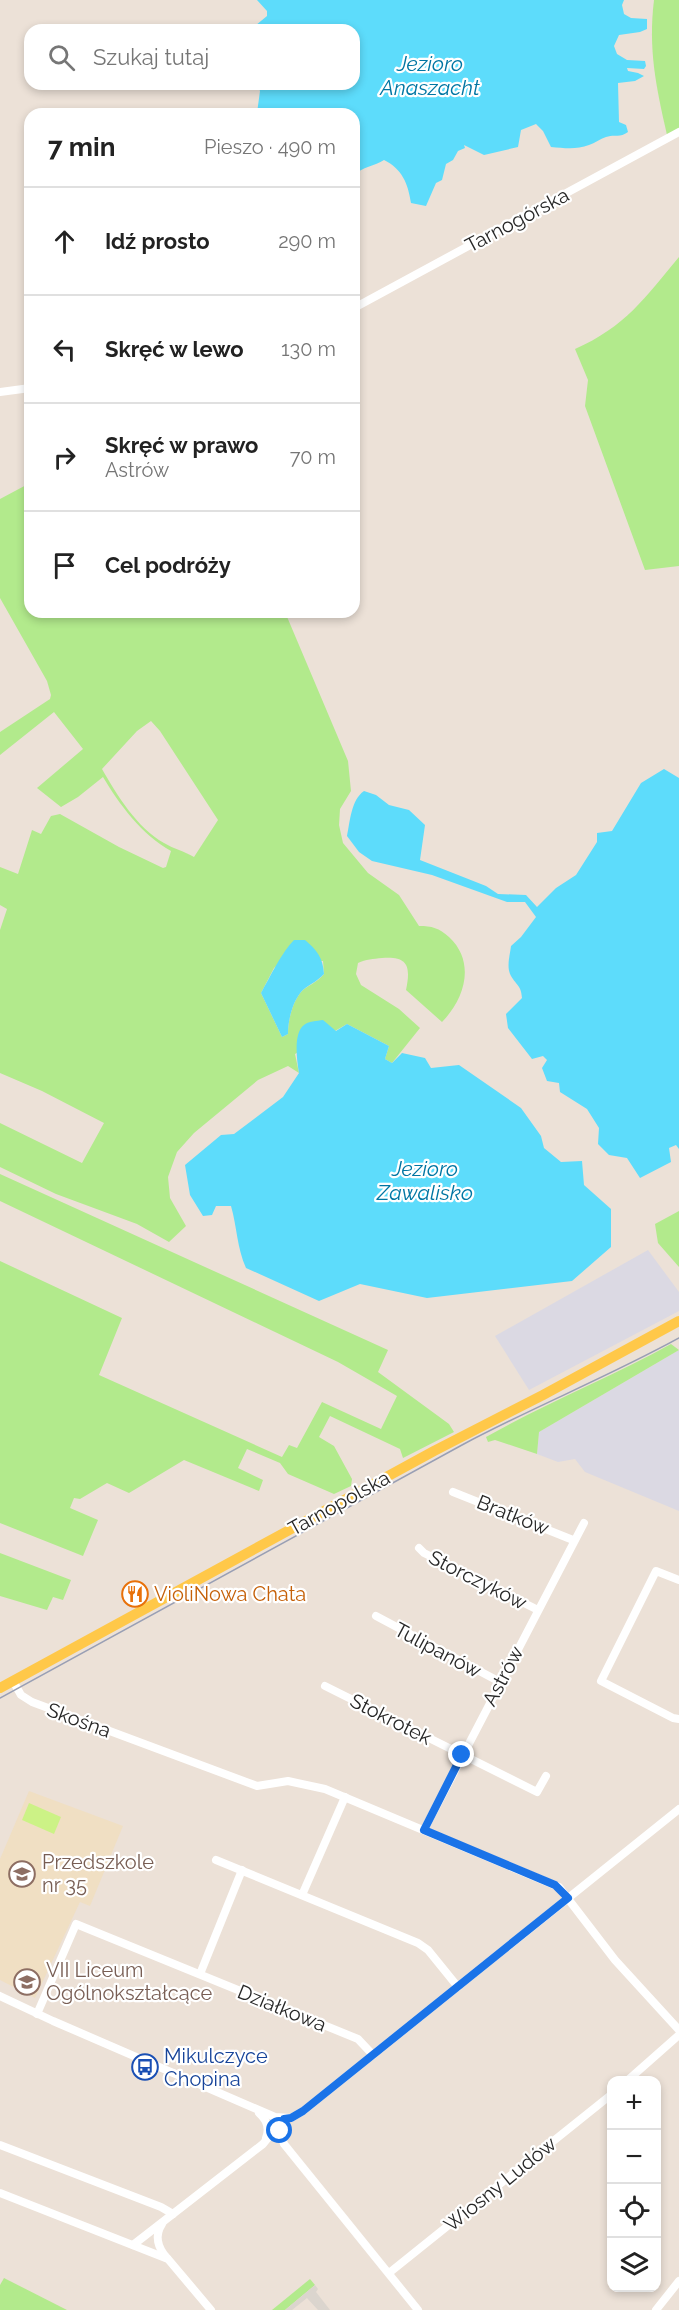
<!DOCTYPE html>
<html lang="pl">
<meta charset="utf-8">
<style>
body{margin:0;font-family:Raleway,sans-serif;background:#f6f6f6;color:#222}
.controls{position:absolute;right:18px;bottom:18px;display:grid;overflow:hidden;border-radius:12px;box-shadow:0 3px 9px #0003}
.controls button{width:54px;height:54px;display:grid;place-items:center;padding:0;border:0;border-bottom:2px solid #e0e0e0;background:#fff;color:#222;font:30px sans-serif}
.stop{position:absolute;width:18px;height:18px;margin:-14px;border:4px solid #1a73e8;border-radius:50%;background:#fff}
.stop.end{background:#1a73e8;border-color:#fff;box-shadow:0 2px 6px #0008}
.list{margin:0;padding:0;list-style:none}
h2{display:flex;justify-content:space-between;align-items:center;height:78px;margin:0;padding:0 24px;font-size:26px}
h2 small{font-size:20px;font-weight:400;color:#767676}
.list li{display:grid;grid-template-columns:39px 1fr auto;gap:18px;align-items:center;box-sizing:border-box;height:108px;padding:0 24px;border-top:2px solid #e0e0e0}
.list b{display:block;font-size:22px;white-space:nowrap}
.list p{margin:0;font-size:20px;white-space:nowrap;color:#767676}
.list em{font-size:20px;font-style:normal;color:#767676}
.icon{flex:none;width:33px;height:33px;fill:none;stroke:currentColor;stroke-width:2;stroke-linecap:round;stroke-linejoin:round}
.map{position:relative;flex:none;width:679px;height:2310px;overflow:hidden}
.search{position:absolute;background:#fff;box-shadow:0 3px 9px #0003;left:24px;top:24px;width:336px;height:66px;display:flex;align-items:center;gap:15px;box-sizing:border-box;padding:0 21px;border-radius:18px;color:#767676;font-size:22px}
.panel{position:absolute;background:#fff;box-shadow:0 3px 9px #0003;left:24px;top:108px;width:336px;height:510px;border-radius:18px}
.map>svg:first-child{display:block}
.industrial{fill:#dbd9e3}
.education{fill:#f0dfc3}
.green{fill:#b2ea8c;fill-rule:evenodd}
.pitch{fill:#ccf286}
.plaza{fill:#dbd5ce}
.water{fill:#5ddcfb}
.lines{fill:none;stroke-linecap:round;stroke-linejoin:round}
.minor{stroke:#fff;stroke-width:8}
.major{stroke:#ffc849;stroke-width:10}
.tram{stroke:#999fb4;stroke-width:1.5}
.route{stroke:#1a73e8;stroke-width:8}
.labels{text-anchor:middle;stroke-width:4.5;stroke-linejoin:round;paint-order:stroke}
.street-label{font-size:20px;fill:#272727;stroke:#fff}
.food-label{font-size:20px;fill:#c56008;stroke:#fff;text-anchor:start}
.education-label{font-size:20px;fill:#785e54;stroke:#fff;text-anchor:start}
.transit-label{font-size:20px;fill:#164399;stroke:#fff;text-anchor:start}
.water-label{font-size:21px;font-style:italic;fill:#0076a3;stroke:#fff}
</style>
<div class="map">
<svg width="679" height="2310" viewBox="0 0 679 2310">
<rect width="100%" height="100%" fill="#ece1d7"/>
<g class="industrial">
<path d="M648,1250L679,1292V1311L529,1390L495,1336Z"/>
<path d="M679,1350V1511L585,1472L575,1459L558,1462L537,1454L539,1432Z"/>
</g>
<path class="education" d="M29,1791L123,1826L90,1906L80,1902L35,1998L0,1980V1859Z"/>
<g class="green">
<path d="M654,0H679V128L667,135C656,87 648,49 654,0Z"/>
<path d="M679,257V566L645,570L585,406L588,380L575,349C625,327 645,298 679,257Z"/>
<path d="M30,483V612H285L348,761L351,791L340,809L339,825L343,843L368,873L399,895L419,926C432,926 439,928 449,937C476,962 465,999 442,1022L406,990C411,966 408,956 382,958C373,959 366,959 358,963L356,974L361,985L399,1009L420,1028L392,1063L385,1059L389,1046L347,1024L295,1054L299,1073L288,1066L258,1080L194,1133L177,1152L168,1177L170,1198L186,1226L169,1242L137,1224L56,1194L0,1167V1123L82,1163L104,1123L42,1091L0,1073V930L7,909L0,905V867L18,874L32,830L41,834L51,816L60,814L119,847L163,868L166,867L171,851C142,835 119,804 103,777L78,797L61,807L37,788L83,749L54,712L0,755V732L50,699L51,695L47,681L0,598V499ZM151,721L160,731L218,820L194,857C184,851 174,849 164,843C137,828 117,795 102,769L137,731ZM323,961L324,974C317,983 306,986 301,992C292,1003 288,1021 288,1034L282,1037L261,993L274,968L280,963Z"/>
<path d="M0,1174L388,1350L378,1372L449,1424L454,1432L403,1458L400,1449L330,1416L319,1437L334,1446L352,1479L351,1486L334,1494L288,1474L280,1463L247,1449L238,1468L263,1480L259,1491L184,1460L129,1493L107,1483L80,1499L74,1498L70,1508L98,1520L83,1556L0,1523V1261L122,1318L99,1375L282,1457L289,1445L297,1448L322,1402L381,1429L397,1396L338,1362L0,1201Z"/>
<path d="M679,1211V1267L658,1243L655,1224Z"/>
<path d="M671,1344L679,1350L539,1432L537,1454L495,1440L488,1442L486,1437C546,1403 611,1377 671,1344Z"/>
<path d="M0,1553L71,1580L63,1600L53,1597L47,1610L0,1596Z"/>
<path d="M4,2278L67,2310H0V2285Z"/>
<path d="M310,2279L315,2285L285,2310H272Z"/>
</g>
<path class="pitch" d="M29,1803L61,1817L54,1834L22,1820Z"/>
<path class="plaza" d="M315,2285L318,2289L316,2292L330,2310H318L307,2298L292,2310H285Z"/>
<g class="water">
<path d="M257,0H624L622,5L624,14L631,18L647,19V29L640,32L619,35L614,46L617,54L627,60L645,61L646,66L644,69L627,68L628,71L638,73L644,76L635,81L618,83L619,122L626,125L628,132C620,138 615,134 606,137C600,139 595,143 589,145C576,150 564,148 551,147L543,131L536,124L521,130L518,147L484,155L464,145L465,148L458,151L453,160L446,164L442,180L436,183L426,206L411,203C408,183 402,169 384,160C375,166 362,167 354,175V114L257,113L260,91L257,84H354V30H250L267,16V11Z"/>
<path d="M664,769L679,778V1149L676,1145L669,1148L671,1162L640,1178L627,1158L609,1155L598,1144L599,1128L587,1109L560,1092L559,1083L547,1081L542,1068L547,1060L543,1056L532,1059L508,1028L506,1014L522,998C521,985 517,986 511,976C506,967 510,955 511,946L521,937L536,917L525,902H507L432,875L372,861L359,852L347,836C350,822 351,800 364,791L376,795L389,805L409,810L425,825L420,860L486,886L498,894L526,895L537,907L556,888L576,875L597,842V833L612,831L641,783Z"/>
<path d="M294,940H305C317,950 323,958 324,974C317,982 306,986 301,992C292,1003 288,1021 288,1034L282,1037L261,993C270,977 282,952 294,940Z"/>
<path d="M323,1020L336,1031L347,1024L389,1046L385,1059L392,1063L402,1053L425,1058L431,1068L459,1065L521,1108L541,1136L544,1148L561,1162L582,1161L584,1185L611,1209V1247L572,1281L427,1298L360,1284L319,1301L246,1268C237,1248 237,1227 231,1206H216L212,1215L203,1216L190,1195L185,1165L221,1135L234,1134L283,1097L299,1073C297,1061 293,1033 304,1025C308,1021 317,1021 323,1020Z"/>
</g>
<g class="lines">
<g class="minor">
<path d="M354,308L679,132"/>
<path d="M0,392L30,388"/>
<path d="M453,1492L573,1540"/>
<path d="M419,1548L424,1553L538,1610"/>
<path d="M679,1580L656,1571L601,1681L673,1718L679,1719"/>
<path d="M376,1616L500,1682"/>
<path d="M13,1681L21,1695L32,1702L257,1786L288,1781L325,1789L559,1887L615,1960L679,2030"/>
<path d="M325,1686L537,1792L546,1776"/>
<path d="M424,1830L584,1523"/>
<path d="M216,1860L418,1943L428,1950L458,1987"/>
<path d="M302,1895L345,1797"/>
<path d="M200,1974L242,1870"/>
<path d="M0,1996L53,2021L275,2117L291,2118L303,2111L679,1809"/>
<path d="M37,2014L76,1924L358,2039L373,2055"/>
<path d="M628,2080L679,2035"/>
<path d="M259,2113C267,2120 270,2128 266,2138"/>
<path d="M284,2119L280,2131L284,2144L418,2310"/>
<path d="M0,2145L161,2207L173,2214"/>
<path d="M0,2193L168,2259L211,2310"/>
<path d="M162,2224C154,2236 158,2248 167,2258"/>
<path d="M133,2245L263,2144L280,2123"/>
<path d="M389,2273L612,2094"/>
<path d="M656,2310L679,2281"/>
</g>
<path class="major" d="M0,1688L434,1451L543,1395L679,1321"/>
<path class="tram" d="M0,1698L462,1445C533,1407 608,1377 679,1338"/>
</g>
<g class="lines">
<path class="route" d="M280,2131L284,2119L291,2118L303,2111L568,1898L555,1885L424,1830L462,1755"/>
</g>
<defs>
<g id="restaurant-ring" transform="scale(1.35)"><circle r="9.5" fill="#fff" stroke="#e8710a" stroke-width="1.5"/><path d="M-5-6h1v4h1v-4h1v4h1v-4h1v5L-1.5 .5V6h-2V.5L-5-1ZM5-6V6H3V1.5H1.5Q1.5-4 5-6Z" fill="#e8710a"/></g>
<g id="school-ring" transform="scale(1.35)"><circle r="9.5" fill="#fff" stroke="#8d6e63" stroke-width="1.5"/><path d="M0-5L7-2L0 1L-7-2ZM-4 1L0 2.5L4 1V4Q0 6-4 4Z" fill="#8d6e63"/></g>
<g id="bus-ring" transform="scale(1.35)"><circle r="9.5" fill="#fff" stroke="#1a4fb4" stroke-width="1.5"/><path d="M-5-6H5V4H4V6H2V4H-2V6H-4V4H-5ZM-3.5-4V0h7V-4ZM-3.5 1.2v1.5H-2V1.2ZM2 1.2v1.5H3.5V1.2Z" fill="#1a4fb4"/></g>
</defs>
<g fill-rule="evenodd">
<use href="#restaurant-ring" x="135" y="1594"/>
<use href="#school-ring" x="22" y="1874"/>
<use href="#school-ring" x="27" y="1982"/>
<use href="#bus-ring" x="145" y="2067"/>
</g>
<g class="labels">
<g class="street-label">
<text transform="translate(517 220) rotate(-28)" y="7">Tarnogórska</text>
<text transform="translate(339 1503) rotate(-29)" y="7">Tarnopolska</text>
<text transform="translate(513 1515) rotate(22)" y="7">Bratków</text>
<text transform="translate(478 1580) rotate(27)" y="7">Storczyków</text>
<text transform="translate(438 1650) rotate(28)" y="7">Tulipanów</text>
<text transform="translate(503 1676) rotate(-62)" y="7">Astrów</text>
<text transform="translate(391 1719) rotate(27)" y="7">Stokrotek</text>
<text transform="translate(79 1720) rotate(20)" y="7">Skośna</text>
<text transform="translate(282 2008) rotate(22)" y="7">Działkowa</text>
<text transform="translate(500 2184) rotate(-39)" y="7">Wiosny Ludów</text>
</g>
<g class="food-label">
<text x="154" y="1601">VioliNowa Chata</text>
</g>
<g class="education-label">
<text x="42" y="1869">Przedszkole<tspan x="42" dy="23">nr 35</tspan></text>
<text x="46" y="1977">VII Liceum<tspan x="46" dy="23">Ogólnokształcące</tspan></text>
</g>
<g class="transit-label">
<text x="164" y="2063">Mikulczyce<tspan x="164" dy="23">Chopina</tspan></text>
</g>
<g class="water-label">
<text x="430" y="71">Jezioro<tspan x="430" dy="24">Anaszacht</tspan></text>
<text x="425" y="1176">Jezioro<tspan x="425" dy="24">Zawalisko</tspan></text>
</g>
</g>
</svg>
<div class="controls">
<button>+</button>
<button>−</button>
<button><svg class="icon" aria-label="locate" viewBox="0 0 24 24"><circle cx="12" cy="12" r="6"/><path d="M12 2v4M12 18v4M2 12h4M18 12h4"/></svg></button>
<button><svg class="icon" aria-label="layers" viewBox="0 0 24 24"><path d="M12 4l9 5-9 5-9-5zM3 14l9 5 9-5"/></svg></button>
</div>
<div class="stop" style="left:280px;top:2131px"></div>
<div class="stop end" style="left:462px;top:1755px"></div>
<div class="search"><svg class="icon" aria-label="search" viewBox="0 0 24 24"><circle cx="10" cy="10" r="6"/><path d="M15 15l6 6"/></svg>Szukaj tutaj</div>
<section class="panel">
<h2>7 min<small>Pieszo · 490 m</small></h2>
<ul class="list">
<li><svg class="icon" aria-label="ahead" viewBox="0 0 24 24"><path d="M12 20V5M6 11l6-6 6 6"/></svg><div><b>Idź prosto</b></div><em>290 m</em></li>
<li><svg class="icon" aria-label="left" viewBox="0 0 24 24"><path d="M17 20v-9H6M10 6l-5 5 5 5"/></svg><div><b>Skręć w lewo</b></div><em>130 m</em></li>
<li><svg class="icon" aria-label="right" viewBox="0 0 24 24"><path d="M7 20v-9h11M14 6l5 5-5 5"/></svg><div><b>Skręć w prawo</b><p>Astrów</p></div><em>70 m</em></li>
<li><svg class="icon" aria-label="arrive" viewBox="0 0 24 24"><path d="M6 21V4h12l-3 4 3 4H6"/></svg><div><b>Cel podróży</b></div></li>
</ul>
</section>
</div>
